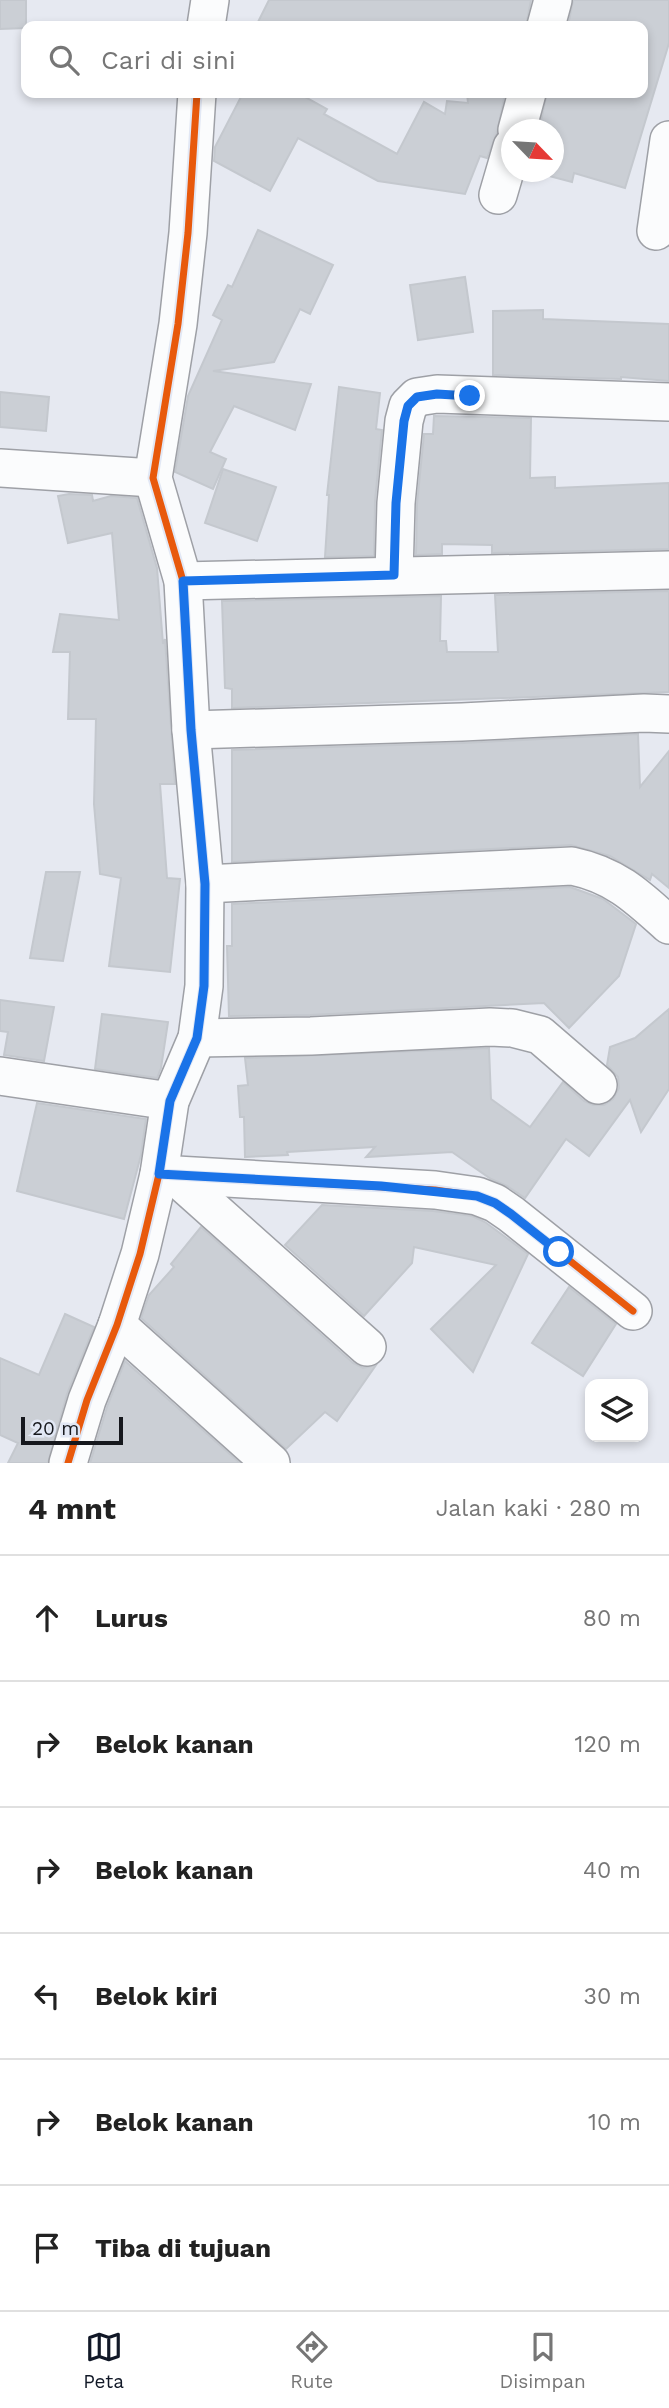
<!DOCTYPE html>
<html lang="id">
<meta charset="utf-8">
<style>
body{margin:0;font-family:"Work Sans",sans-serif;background:#f2f2f2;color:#222}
.controls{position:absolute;right:21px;bottom:21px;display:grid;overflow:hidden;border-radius:14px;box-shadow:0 4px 10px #0003}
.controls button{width:63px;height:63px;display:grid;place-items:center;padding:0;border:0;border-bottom:2px solid #e0e0e0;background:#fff;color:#222;font:35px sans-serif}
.compass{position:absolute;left:501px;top:119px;width:63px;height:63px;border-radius:50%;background:#fff;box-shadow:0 4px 10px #0003;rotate:115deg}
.scale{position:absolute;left:21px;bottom:18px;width:102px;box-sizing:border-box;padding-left:7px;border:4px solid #16181d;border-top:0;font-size:19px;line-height:24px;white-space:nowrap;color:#16181d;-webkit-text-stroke:5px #e2e8f5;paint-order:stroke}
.stop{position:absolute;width:21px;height:21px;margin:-16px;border:5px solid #1a73e8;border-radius:50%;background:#fff}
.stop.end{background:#1a73e8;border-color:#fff;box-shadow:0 2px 7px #0008}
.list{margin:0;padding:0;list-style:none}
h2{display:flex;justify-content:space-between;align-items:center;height:91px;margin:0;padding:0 28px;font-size:30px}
h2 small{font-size:23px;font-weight:400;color:#767676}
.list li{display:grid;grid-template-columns:46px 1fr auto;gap:21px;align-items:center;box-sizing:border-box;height:126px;padding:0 28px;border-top:2px solid #e0e0e0}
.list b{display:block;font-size:26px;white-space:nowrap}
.list em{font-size:23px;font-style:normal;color:#767676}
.icon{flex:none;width:38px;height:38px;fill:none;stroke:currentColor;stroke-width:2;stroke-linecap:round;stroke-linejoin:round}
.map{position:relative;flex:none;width:669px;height:1463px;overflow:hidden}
.search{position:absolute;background:#fff;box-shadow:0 4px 10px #0003;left:21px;right:21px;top:21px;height:77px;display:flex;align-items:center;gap:18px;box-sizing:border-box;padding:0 24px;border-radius:14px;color:#767676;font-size:26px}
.sheet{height:847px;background:#fff}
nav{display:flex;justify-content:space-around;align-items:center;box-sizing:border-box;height:98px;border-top:2px solid #e0e0e0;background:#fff;font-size:19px;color:#767676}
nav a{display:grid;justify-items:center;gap:4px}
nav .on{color:#111827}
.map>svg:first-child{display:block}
.building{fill:#cbcfd5;stroke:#c4c8ce;stroke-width:2}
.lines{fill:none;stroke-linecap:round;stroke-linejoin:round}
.street-casing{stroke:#9ea0a6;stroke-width:40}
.street{stroke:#fbfcfd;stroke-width:37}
.cycleway-casing{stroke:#e2e8f5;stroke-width:11}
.cycleway{stroke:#e8590c;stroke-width:7}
.route{stroke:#1a73e8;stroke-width:9}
</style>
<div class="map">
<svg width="669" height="1463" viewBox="0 0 669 1463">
<rect width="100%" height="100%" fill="#e6e9f1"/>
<g class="building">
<path d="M0,0H26V28L0,29Z"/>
<path d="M269,0H531L526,26H256Z"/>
<path d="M573,0H669V43L625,188L574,173L572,182L534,172H554V130H539L547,93H643V26H568Z"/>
<path d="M243,93H298L327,109L324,114L397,154L424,102L445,114L447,101L468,103L467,93H505L497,133L487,158L480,156L465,194L378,181L298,138L270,191L214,161L215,147Z"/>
<path d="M258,230L333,265L310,314L300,309L274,362L213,371L311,384L295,430L234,406L210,452L226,459L213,489L175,472L188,396L222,320L213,315L228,285L232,287Z"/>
<path d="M465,277L473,332L418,340L410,285Z"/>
<path d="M543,310V319L669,324V381L621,377V379L493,375V311Z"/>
<path d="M339,387L380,393L376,429L382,430L375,501L374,556L325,557L329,495H327Z"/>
<path d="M0,392L49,397L46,431L0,427Z"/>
<path d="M434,416L531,418L530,478L555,477V488L669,483V549L492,553V545L442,544V554L416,555L417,504L424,434H433Z"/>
<path d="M223,469L276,487L257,541L205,523Z"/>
<path d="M69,494L92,495L93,501L111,496L137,498L157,568L163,644L165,639L175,784H160L167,878L180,879L170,972L109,966L121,878L100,874L94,804L96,719H68L70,652H53L60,614L119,620L112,533L68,543L58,496Z"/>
<path d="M669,591V692L232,708V689L225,688L222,601L441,596L440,641H446L447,652H498L495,595Z"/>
<path d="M638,734L640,787L669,751V888L652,874L650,880L610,856L571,845L232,862V750L463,743Z"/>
<path d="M46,872H80L63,961L30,958Z"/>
<path d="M570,887L603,899L636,924L619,976L569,1028L544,1003L310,1015L229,1016L227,946H232V904Z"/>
<path d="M0,1000L54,1007L44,1061L4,1055L8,1032L0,1031Z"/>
<path d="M669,1009V1089L641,1132L630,1100L589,1156L566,1139L525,1198L507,1186L491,1179L452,1152L366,1157L375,1147L287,1152L288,1155L245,1157L244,1117H240L238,1086L248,1085L245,1058L489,1048L491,1099L530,1127L563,1082L584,1101L593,1105H604L613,1099L619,1088L618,1077L607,1065L610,1047L635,1038Z"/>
<path d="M102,1014L168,1022L161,1068L157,1078L95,1069Z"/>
<path d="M37,1103L146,1119L141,1155L124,1219L17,1191Z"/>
<path d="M322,1205L433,1211L472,1216L485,1222L528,1254L473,1372L431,1329L496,1265L414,1247L412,1263L364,1316L285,1245Z"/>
<path d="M201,1227L353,1363L363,1368L376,1365L337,1421L325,1412L286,1449L141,1318L149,1295L174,1267L171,1264Z"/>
<path d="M569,1287L616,1324L583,1376L532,1343Z"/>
<path d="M65,1314L94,1327L67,1394L48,1463H8L18,1443L0,1435V1358L39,1375Z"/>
<path d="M125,1361L240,1463H90L107,1407Z"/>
</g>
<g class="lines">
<g class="street-casing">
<g id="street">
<path d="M206,26L210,0"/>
<path d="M546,26L553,0"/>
<path d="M517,130L527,93"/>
<path d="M498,195L512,147"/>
<path d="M656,231L669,140"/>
<path d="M0,468L153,478"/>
<path d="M394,575L396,503L404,421L408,406L417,397L437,394L669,402"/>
<path d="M183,581L669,570"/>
<path d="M191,730L462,722L644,713L669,714"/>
<path d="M205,884L572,866C615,875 637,896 669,925"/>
<path d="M197,1038L311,1036L490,1027L512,1028L540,1035L598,1085"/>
<path d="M0,1076L170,1101"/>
<path d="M159,1174L435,1190L477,1196L495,1203L511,1214L633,1311"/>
<path d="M174,1175L367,1347"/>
<path d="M117,1325L271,1463"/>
<path d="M68,1463L87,1400L117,1325L140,1254L159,1174L170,1101L197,1038L204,986L205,884L191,730L183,581L153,478L178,324L188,233L197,93"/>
</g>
</g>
<use href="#street" class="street"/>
<g class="cycleway-casing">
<g id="cycleway">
<path d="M159,1174L435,1190L477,1196L495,1203L511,1214L633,1311"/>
<path d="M68,1463L87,1400L117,1325L140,1254L159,1174L170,1101L197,1038L204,986L205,884L191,730L183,581L153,478L178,324L188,233L197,93"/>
</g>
</g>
<use href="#cycleway" class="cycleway"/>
</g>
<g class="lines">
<path class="route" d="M470,396L437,394L417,397L408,406L404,421L396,503L394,575L183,581L191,730L205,884L204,986L197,1038L170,1101L159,1174L381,1186L477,1196L495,1203L511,1214L559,1252"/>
</g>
</svg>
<div class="controls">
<button><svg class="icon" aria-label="layers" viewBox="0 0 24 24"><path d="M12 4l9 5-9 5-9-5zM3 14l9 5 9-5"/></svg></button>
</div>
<svg class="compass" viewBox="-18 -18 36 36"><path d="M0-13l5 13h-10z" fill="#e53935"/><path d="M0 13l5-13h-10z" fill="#767676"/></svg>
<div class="scale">20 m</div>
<div class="stop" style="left:559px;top:1252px"></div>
<div class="stop end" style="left:470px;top:396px"></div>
<div class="search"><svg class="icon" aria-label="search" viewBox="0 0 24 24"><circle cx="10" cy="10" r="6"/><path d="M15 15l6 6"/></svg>Cari di sini</div>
</div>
<section class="sheet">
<h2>4 mnt<small>Jalan kaki · 280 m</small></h2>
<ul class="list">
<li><svg class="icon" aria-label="ahead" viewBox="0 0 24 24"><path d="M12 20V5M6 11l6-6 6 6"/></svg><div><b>Lurus</b></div><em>80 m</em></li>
<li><svg class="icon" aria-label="right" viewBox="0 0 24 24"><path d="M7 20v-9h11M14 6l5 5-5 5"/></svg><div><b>Belok kanan</b></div><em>120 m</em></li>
<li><svg class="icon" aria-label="right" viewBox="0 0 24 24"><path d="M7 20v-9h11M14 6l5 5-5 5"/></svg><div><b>Belok kanan</b></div><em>40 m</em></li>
<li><svg class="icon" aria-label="left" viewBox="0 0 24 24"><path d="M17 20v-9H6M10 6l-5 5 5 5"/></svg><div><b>Belok kiri</b></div><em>30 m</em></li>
<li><svg class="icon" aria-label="right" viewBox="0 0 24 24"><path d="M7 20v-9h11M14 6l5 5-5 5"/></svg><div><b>Belok kanan</b></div><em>10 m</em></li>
<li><svg class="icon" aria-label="arrive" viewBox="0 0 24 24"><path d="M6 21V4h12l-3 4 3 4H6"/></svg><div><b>Tiba di tujuan</b></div></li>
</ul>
</section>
<nav>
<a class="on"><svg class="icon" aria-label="map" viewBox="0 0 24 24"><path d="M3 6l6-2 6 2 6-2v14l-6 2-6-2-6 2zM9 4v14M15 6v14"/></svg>Peta</a>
<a><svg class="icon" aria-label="directions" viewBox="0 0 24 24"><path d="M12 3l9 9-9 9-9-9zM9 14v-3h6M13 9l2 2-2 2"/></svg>Rute</a>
<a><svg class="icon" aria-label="saved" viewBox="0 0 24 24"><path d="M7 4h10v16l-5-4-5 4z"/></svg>Disimpan</a>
</nav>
